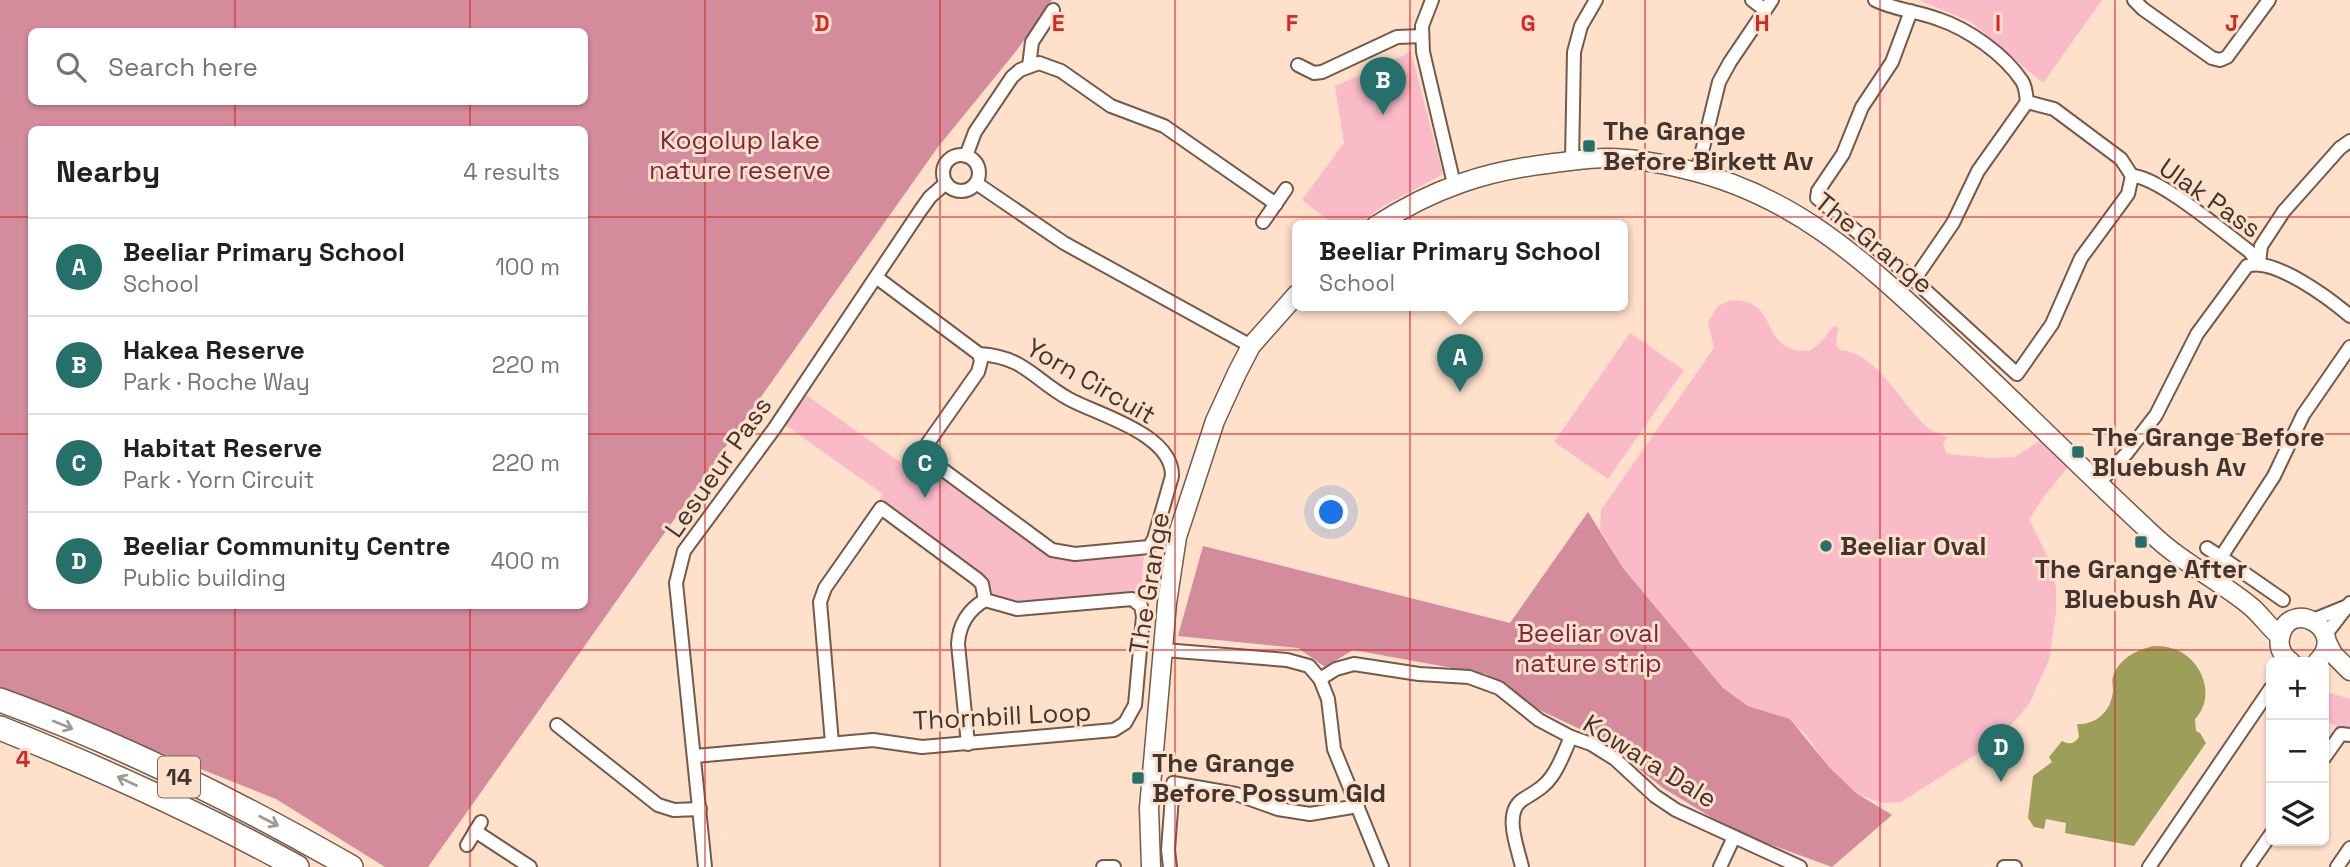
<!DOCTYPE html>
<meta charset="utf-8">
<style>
body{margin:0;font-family:"Space Grotesk",sans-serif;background:#f6f6f6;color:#202124}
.controls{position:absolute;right:21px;bottom:21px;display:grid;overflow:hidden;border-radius:10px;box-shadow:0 2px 5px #0004}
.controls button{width:63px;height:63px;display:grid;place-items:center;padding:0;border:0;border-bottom:2px solid #e0e0e0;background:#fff;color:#202124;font:35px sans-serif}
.you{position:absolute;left:1332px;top:513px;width:24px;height:24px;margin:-18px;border:5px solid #fff;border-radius:50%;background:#1a73e8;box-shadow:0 0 0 10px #1a73e833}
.badge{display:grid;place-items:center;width:46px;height:46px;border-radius:50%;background:#26706b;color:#fff;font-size:23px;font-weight:700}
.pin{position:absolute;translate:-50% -58px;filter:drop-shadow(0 2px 4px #0008)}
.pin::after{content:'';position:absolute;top:37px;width:24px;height:21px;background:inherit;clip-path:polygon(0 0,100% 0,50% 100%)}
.popup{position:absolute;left:1292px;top:220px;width:336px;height:91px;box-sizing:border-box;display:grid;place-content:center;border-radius:10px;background:#fff;filter:drop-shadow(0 2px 5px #0005);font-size:23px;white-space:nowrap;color:#757577}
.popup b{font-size:26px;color:#202124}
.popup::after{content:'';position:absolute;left:50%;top:100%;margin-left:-14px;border:14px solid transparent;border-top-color:#fff}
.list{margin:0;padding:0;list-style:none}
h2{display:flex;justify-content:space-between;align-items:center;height:91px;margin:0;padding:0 28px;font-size:30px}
h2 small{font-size:23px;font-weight:400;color:#757577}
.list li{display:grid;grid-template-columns:46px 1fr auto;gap:21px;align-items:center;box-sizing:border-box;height:98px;padding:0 28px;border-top:2px solid #e0e0e0}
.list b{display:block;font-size:26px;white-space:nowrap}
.list p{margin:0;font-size:23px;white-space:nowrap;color:#757577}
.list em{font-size:23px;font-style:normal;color:#757577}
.icon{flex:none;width:38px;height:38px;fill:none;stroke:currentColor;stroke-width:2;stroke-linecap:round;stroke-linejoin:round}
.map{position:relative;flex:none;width:2350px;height:867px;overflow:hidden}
.search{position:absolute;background:#fff;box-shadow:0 2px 5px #0004;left:28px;top:28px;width:560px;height:77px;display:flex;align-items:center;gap:18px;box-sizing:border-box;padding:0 24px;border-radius:10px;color:#757577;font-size:26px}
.panel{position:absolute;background:#fff;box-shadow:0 2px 5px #0004;left:28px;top:126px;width:560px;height:483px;border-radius:10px}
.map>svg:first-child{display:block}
.green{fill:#fabbc8}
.forest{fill:#d48b9b;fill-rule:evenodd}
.water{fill:#9c9e5a}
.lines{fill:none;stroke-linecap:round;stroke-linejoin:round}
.street-casing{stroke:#745a47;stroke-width:16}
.secondary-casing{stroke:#745a47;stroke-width:21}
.highway-casing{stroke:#745a47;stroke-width:26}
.street{stroke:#fff;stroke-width:12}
.secondary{stroke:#fff;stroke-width:18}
.highway{stroke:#fff;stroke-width:23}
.oneway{stroke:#a09a96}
.grid{fill:none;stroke:#d62828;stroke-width:2;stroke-opacity:0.55}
.poi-dot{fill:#26706b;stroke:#fee0cb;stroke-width:2.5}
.labels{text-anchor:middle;stroke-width:6;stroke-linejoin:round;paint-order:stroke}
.shield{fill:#fee0cb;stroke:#7a685c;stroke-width:2}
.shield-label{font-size:24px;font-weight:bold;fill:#41352d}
.poi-label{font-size:26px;font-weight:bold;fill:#41352d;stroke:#fee0cb;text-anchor:start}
.park-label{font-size:26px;fill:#7d2741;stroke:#fee0cb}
.street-label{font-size:26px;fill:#41352d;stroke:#fee0cb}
.grid-label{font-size:23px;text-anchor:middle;font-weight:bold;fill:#d62828;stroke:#fee0cb;stroke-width:6;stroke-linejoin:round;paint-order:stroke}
</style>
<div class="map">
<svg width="2350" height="867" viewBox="0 0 2350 867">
<rect width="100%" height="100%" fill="#fee0cb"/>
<g class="green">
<path d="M1919,0H2102L2043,83L1971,22Z"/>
<path d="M1411,52L1443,174L1382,207L1357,226H1336L1302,200L1344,143L1335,86Z"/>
<path d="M1731,300C1777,300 1761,339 1792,349C1797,351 1804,350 1809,351L1820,343L1834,326L1838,328L1836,345L1840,350C1880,353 1902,409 1931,430C1935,433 1942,435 1947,437L1943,445L1947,454L1991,458L2015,457L2041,440L2068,467L2045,495L2029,519L2051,564L2056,588V612L2049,660L2029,704L1997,741L1901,802L1881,803L1856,793L1829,768L1807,736L1790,719L1748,706L1723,688L1623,568L1600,529L1601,510L1714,348L1708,322L1718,306Z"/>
<path d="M1630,333L1684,370L1608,479L1554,442Z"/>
<path d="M805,394L905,466L910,457L1034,543L1061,557L1144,553L1141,591L1006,604L993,597L984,576L878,502L883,494L785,425Z"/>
<path d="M2324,691L2350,699V733L2324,720Z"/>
</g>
<g class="forest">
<path d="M0,0H1052L1017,50L938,147L428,867H385L276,799L0,689ZM32,32H584V102H32ZM32,130H584V606H32Z"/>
<path d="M1588,512L1623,568L1723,688L1748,706L1790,719L1829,767L1856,793L1892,815L1832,867L1734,831L1663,788L1603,740L1531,706L1486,674L1353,650L1325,667L1298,648L1178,636L1203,546L1510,623Z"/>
</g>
<path class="water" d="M2153,646C2162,646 2173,647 2181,652C2204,665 2215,698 2195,719L2196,731L2200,733L2206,743L2134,846L2065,833L2066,823L2046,819L2044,829L2034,827L2028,818L2033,776L2052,762L2049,757L2062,741C2070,745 2074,744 2079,737L2077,724C2097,725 2112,710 2113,690C2113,685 2111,679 2114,674C2121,657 2138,650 2153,646Z"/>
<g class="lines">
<g class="street-casing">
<g id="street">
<path d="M1432,0L1422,26L1423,52L1454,184"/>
<path d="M1752,0L1765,10"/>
<path d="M1875,0C1895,10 1917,11 1938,19C1968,29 2004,54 2022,81C2026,87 2026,95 2027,102L2054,109L2121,159L2132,176L2128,194L2081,258L2052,324L2017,374L1914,280L1817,198L1818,191L1843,154L1862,107L1892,62L1911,11"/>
<path d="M2134,0L2143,9L2212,58L2220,60L2227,57L2269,0"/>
<path d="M1298,65L1314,73L1322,72L1397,37L1422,36"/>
<path d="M1029,66L1032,42L1053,10"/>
<circle cx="961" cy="173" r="18"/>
<path d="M966,156L975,132L1012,77L1020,70L1039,63L1061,71L1111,106L1164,126L1276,204"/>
<path d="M1572,161L1574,52L1581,26L1596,0"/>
<path d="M1697,172L1719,82L1730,62L1772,0"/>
<path d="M2132,176C2158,176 2226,234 2249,251L2259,263"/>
<path d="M976,183L1064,243L1251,346"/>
<path d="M1263,222L1286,189"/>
<path d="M2259,263L2261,246L2284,211L2340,148L2350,141"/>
<path d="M876,277L979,354L981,361L978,372L928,443L925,451L927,458L1052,550L1075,554L1149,547L1154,539L1172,476C1173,434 1098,415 1069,399C1033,379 1025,357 979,354"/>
<path d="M1914,280L1953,223L1978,171L2027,102"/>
<path d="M2099,483L2126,454L2156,415L2197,334L2247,266C2273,256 2330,299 2350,316"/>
<path d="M2207,548L2221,557"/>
<path d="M2283,600L2221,557L2274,476L2303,415L2350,347"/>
<path d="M2313,620L2345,607"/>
<path d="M2326,634L2350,603"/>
<path d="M1164,650L1287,660L1309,666L1320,679L1328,699L1334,749L1382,867"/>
<path d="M1320,679L1336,669L1354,664L1419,674L1469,677L1499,688L1539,720L1571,737L1591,744L1615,759L1655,796L1676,810L1800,867"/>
<path d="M557,725L658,805L674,810L700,809"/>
<path d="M968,744L958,644C959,625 968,610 985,600"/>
<path d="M695,756L873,740L922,747L1114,730L1125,723L1135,705L1143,616L1141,606L1132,599L1017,609L985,600L982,584L977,579L881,508L825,588L820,602L832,743"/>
<path d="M2324,758L2341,734L2350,735"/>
<path d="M475,831L530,867"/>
<path d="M467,845L481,822"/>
<path d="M705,867L676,583L684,551L774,429L920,211L930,197L946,183"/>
<path d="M1103,867H1114"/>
<path d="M1170,867L1168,850L1173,783L1236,794L1278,809L1310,814L1358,806"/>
<path d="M1522,867C1518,848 1503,814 1522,800C1533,793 1544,788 1552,776C1560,765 1565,750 1571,737"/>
<path d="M1720,867L1734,837"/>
<path d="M2004,867H2015"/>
<path d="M2149,867L2271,688"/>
<path d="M2248,867L2271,834"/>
<path d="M2337,867L2350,848"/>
</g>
</g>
<g class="secondary-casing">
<g id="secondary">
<path d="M1375,226C1434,188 1485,171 1554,163C1572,161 1590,158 1608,158C1634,158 1659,163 1684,169C1796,195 1865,262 1947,338C2016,402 2083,470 2152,534C2181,562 2218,580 2249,605C2261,614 2268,627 2280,636"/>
<path d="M2328,644L2333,654L2350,671"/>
<path d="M2291,662C2283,656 2278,648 2280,638C2288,595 2350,630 2317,662"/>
<path d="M1151,867L1149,808L1167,603L1177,537L1215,421L1237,373L1251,346L1297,294"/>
</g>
</g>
<g class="highway-casing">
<g id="highway">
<path d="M0,700C122,744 239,803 351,867"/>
<path d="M0,728C102,769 201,814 297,867"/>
</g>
</g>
<use href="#street" class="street"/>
<use href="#secondary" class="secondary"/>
<use href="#highway" class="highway"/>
</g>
<defs><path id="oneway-shaft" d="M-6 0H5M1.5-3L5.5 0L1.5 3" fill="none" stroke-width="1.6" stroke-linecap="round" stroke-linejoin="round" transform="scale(1.75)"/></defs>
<g class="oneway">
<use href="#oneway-shaft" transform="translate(63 725) rotate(22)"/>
<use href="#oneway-shaft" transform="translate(127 781) rotate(-155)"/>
<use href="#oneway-shaft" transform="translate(269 821) rotate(27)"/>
</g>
<path class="grid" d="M235,0V32M470,0V32M705,0V867M940,0V867M1175,0V867M1410,0V867M1645,0V867M1880,0V867M2115,0V867M235,102V130M470,102V130M0,217H32M584,217H2350M0,434H32M584,434H2350M235,606V867M470,606V867M0,650H2350"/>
<g class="poi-dot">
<rect x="1582" y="139" width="14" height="14" rx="3.5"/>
<rect x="2071" y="445" width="14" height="14" rx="3.5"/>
<rect x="2134" y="535" width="14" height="14" rx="3.5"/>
<circle cx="1826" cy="546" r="7"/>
<rect x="1131" y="771" width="14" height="14" rx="3.5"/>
</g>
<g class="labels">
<rect class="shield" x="158" y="756.5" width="42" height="41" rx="5"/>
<g class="shield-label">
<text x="179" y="785">14</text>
</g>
<g class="poi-label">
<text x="1603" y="140">The Grange<tspan x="1603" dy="30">Before Birkett Av</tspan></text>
<text x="2092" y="446">The Grange Before<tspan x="2092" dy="30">Bluebush Av</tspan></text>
<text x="1840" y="555">Beeliar Oval</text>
<text x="2141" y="578" text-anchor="middle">The Grange After<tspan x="2141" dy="30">Bluebush Av</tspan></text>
<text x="1152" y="772">The Grange<tspan x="1152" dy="30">Before Possum Gld</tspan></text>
</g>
<g class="park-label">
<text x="740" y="149">Kogolup lake<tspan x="740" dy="30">nature reserve</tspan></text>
<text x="1588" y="642">Beeliar oval<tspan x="1588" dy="30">nature strip</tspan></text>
</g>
<g class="street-label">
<text transform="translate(2210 198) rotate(35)" y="9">Ulak Pass</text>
<text transform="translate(1874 243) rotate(39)" y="9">The Grange</text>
<text transform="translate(1091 381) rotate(30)" y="9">Yorn Circuit</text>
<text transform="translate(718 467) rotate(-55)" y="9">Lesueur Pass</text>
<text transform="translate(1149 583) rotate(-81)" y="9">The Grange</text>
<text transform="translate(1002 716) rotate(-3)" y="9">Thornbill Loop</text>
<text transform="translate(1650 761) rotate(32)" y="9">Kowara Dale</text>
</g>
</g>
<g class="grid-label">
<text x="822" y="31">D</text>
<text x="1058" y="31">E</text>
<text x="1292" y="31">F</text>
<text x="1528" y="31">G</text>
<text x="1762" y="31">H</text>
<text x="1998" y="31">I</text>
<text x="2232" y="31">J</text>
<text x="23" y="767">4</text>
</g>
</svg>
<div class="controls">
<button>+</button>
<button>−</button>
<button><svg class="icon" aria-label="layers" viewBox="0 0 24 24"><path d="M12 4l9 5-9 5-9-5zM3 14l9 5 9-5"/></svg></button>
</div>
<div class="you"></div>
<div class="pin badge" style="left:1460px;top:392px">A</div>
<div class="popup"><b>Beeliar Primary School</b>School</div>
<div class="pin badge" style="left:1383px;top:115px">B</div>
<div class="pin badge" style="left:925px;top:498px">C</div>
<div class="pin badge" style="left:2001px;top:782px">D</div>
<div class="search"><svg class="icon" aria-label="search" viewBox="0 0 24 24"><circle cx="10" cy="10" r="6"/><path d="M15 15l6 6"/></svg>Search here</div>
<section class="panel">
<h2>Nearby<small>4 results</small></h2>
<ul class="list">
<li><span class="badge">A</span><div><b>Beeliar Primary School</b><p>School</p></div><em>100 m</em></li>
<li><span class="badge">B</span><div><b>Hakea Reserve</b><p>Park · Roche Way</p></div><em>220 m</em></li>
<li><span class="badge">C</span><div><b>Habitat Reserve</b><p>Park · Yorn Circuit</p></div><em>220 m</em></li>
<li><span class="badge">D</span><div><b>Beeliar Community Centre</b><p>Public building</p></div><em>400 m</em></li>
</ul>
</section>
</div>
